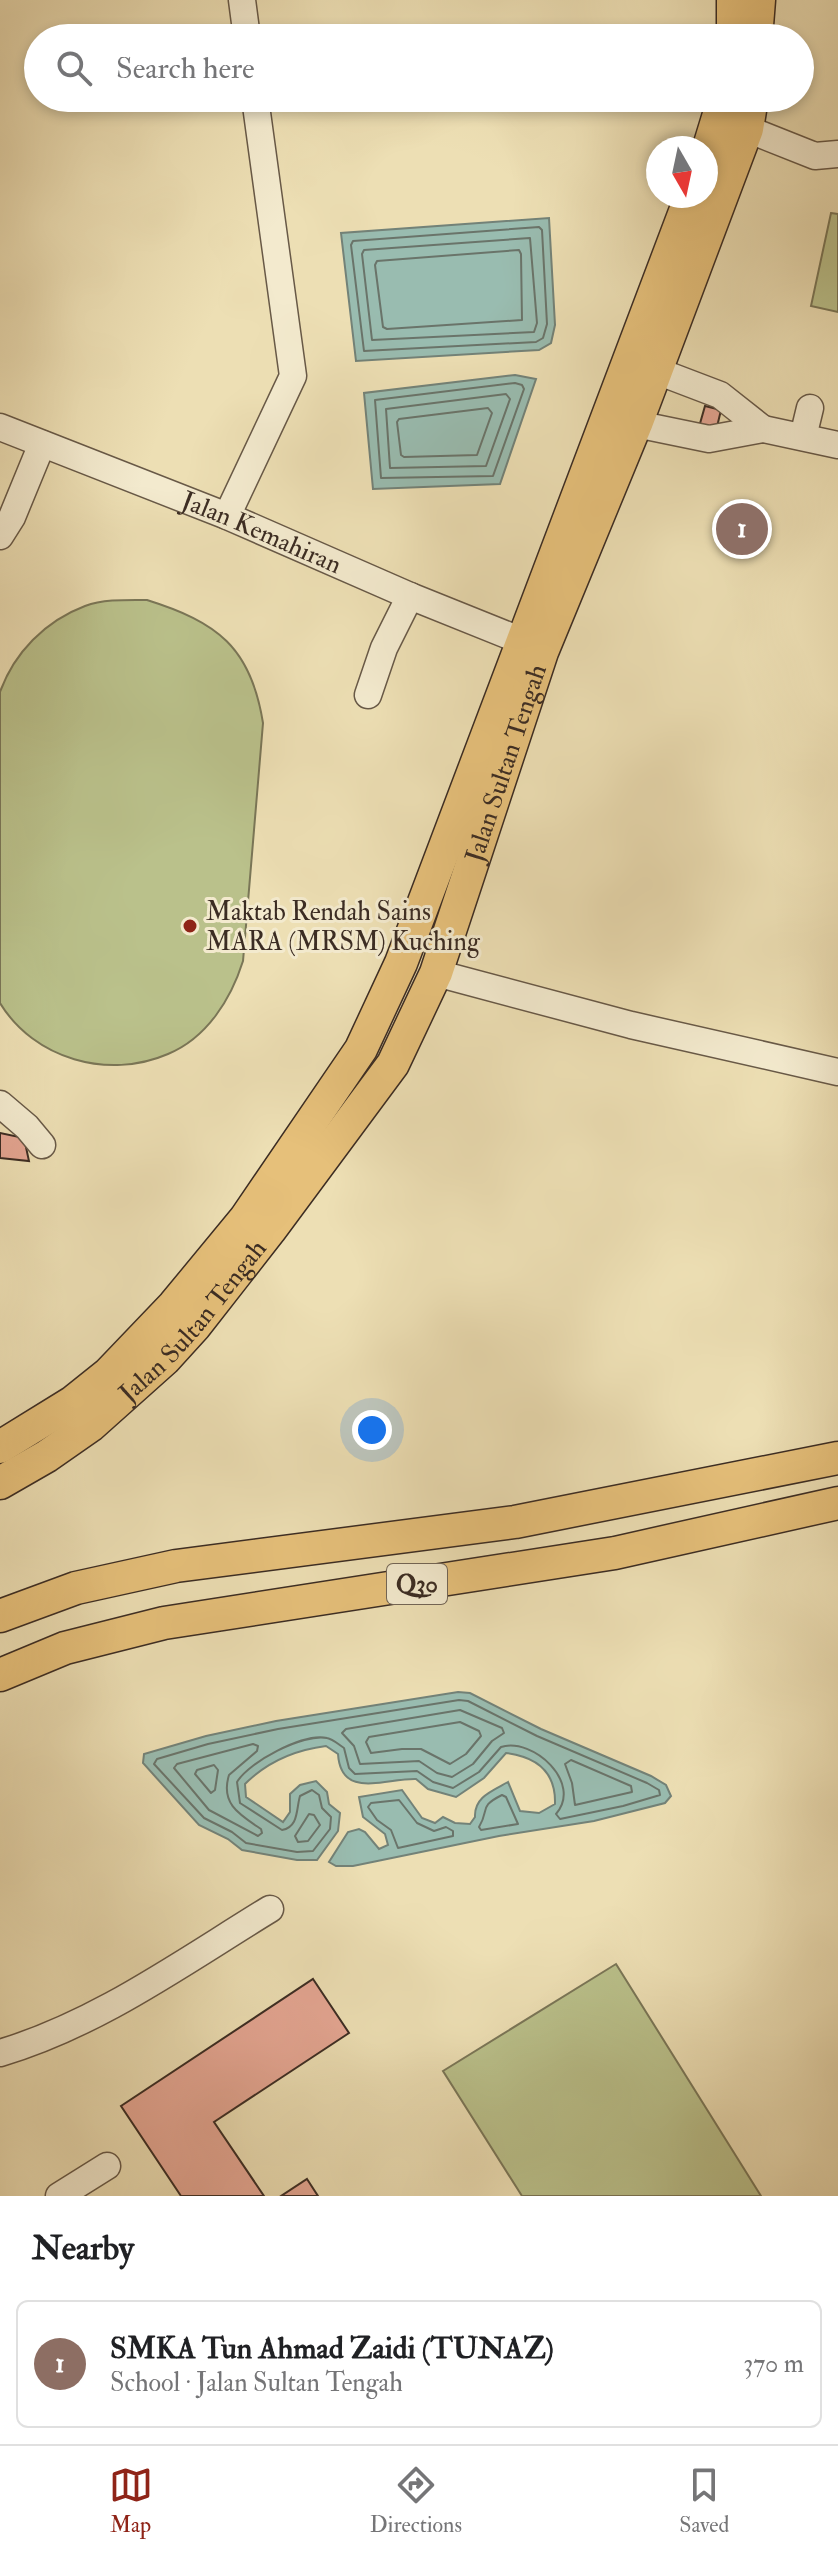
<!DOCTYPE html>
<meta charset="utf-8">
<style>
body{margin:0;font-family:"IM FELL Double Pica",serif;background:#f2f2f2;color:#202124}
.compass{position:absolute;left:646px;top:136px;width:72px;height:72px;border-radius:50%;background:#fff;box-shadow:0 4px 12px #0003;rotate:171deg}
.you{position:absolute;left:372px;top:1430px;width:28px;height:28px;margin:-20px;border:6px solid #fff;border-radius:50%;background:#1a73e8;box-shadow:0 0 0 12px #1a73e833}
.badge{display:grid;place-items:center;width:52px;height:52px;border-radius:50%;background:#8f2418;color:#fff;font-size:26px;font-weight:700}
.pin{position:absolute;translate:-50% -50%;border:4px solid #fff;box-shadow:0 2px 8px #0006}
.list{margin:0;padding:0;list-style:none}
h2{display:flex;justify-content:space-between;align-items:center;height:104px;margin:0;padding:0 32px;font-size:34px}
h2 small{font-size:26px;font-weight:400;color:#757577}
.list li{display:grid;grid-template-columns:52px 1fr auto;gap:24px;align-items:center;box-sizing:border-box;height:128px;margin:0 16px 16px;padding:0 16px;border:2px solid #e0e0e0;border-radius:12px}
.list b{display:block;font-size:30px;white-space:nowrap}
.list p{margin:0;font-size:26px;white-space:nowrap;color:#757577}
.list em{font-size:26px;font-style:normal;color:#757577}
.icon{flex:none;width:44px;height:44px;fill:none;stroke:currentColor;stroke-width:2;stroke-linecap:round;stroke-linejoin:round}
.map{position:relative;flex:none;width:838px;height:2196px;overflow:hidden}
.search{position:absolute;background:#fff;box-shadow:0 4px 12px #0003;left:24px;right:24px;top:24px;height:88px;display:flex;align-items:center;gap:20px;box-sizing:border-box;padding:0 28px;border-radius:44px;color:#757577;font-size:30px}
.sheet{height:248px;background:#fff}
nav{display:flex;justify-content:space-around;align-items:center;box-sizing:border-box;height:112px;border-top:2px solid #e0e0e0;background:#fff;font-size:22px;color:#757577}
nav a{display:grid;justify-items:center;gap:4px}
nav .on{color:#8f2418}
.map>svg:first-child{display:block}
.green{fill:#bac18b;stroke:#7a7657;stroke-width:2}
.water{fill:#99bcb0;stroke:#738278;stroke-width:2}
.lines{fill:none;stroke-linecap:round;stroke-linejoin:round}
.shore{stroke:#6a746a;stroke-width:2}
.building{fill:#e5a693;stroke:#3b2c23;stroke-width:2}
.minor-casing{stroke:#685947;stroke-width:29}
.major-casing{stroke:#3b2c23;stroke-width:35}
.minor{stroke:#f3eace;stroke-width:26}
.major{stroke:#e6c07a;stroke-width:32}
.poi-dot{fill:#8f2418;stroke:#f3eace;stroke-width:3}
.labels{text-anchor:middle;stroke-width:6;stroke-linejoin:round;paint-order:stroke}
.shield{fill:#f3eace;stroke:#726556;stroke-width:2}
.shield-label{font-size:24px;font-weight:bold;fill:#3b2c23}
.street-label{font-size:26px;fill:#3b2c23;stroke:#f3eace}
.poi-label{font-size:26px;fill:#3b2c23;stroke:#f3eace;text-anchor:start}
</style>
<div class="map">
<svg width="838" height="2196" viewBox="0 0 838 2196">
<rect width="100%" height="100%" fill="#eddfb4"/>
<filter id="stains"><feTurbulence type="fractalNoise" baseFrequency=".0025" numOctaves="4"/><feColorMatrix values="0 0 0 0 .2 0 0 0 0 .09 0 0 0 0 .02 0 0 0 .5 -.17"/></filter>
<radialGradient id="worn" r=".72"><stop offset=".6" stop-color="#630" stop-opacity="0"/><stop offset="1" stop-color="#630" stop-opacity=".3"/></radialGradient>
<g class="green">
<path d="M831,213L838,214V312L811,306Z"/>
<path d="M147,600C217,622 251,647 263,723L243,961C231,999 207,1038 168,1054C108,1080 34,1059 0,1003V692C14,653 45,621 85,606C104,599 127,600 147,600Z"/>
<path d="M616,1964L761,2196H522L443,2071Z"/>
</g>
<g class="water">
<path d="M549,218L555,325L551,343L539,350L356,361L341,233Z"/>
<path d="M515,375L536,379L500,484L373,489L364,393Z"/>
<path d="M458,1692L470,1693L541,1729L651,1776L666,1785L671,1796L665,1803L594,1821L499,1836L353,1866H336L329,1862L348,1832L359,1829L365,1832L379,1849L388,1845L385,1834L363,1817L359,1797L402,1790L422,1818L435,1823L443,1817L455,1823L470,1824L475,1817C474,1797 492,1791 508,1782L520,1811L539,1813L555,1804C556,1772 537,1757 506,1753L484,1778L456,1797L428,1789L416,1779C385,1778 341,1800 338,1754L326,1746C295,1750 267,1762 245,1784L246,1797L283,1822L290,1812V1794L300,1785L316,1781L327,1792L329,1804L340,1813L338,1831L317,1860H297L242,1850L228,1839L199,1825L143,1763L144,1754L206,1736L276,1721Z"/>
</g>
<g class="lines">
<g class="shore">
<path d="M539,227L542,230L547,324L543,338L536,342L364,351L351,245L353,241Z"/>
<path d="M530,238L537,323L534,332L372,340L362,254L364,250Z"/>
<path d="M519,250L521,254L522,320L387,329L383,327L375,265L377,261Z"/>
<path d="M515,383L522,385L524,389L493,476L381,478L375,400Z"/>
<path d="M506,394L510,399L486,466L390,468L386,409Z"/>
<path d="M488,408L492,413L477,455L404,457L401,455L397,422L399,419Z"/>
<path d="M459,1700L468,1701L537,1736L647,1783L659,1790L660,1795L623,1806L560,1819L556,1814C583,1783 533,1737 501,1747L479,1772L453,1788L433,1782L417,1771L355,1774L349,1768L344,1748C339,1745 333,1739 327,1738C303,1733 249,1762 237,1782L240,1803L282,1830C299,1827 296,1809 300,1796L312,1790L319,1795L322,1808L331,1817L330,1829L313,1851L297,1852L246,1843L232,1832L204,1818L154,1764L157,1759L208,1744L278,1729Z"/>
<path d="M460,1710L502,1728L504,1733L492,1741L473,1764L452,1777L437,1773L419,1761L360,1764L354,1746L342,1733L346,1729Z"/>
<path d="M460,1722L479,1731L481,1736L466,1754L450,1764L421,1749H402L371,1753L366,1742L369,1737Z"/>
<path d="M253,1744L258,1746L257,1751L229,1775C220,1804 240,1815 261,1829L262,1833L258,1836L209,1810L174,1768L177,1764Z"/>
<path d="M571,1760L631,1786L632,1792L575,1805L572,1783L565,1764Z"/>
<path d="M214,1765L218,1770L215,1790L211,1793L195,1774L197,1770Z"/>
<path d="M502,1795L506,1797L518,1824L481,1830L479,1827C490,1809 478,1807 502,1795Z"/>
<path d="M399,1800L417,1823L434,1831L446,1827L453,1831V1836L398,1848L391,1830L377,1820L368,1807L371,1803Z"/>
<path d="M309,1814L314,1815L320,1825L308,1841L298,1842L295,1836Z"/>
</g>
</g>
<g class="building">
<path d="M705,406L721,410L716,431L699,427Z"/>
<path d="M0,1133L24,1138L29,1161L0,1158Z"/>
<path d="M313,1979L349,2033L214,2122L264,2196H181L121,2106Z"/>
<path d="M307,2179L318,2196H281Z"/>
</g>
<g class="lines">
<g class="minor-casing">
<g id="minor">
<path d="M242,0L247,38"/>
<path d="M747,129L815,156L838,154"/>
<path d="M657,371L720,395L763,429"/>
<path d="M636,424L709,439L763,429L838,445"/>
<path id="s1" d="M0,427L227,516L410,596L522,641"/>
<path d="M803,437L810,408"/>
<path d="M227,516L293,376L255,98"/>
<path d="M0,536L12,517L42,444"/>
<path d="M368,695L384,648L410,596"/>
<path d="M436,973L631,1025L838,1072"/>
<path d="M0,1104L27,1127L42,1145"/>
<path d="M0,2053C98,2024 183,1962 270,1909"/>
<path d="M59,2196L107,2166"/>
</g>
</g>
<g class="major-casing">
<g id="major">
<path d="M733,38V0"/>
<path d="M756,38L759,0"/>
<path d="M706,157L724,98"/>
<path d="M0,1447L73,1402L108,1374L174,1305L245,1219L361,1049L401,963L691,196"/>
<path id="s2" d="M0,1483L47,1456L90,1426L165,1359L195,1326L270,1230L393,1064L436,973L542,652L636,424L747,129L752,98"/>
<path d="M0,1616L76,1588L176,1566L515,1522L838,1458"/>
<path d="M0,1675L65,1648L164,1623L615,1553L838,1503"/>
</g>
</g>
<use href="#minor" class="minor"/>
<use href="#major" class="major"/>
</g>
<circle class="poi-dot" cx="190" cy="926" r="8"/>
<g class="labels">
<rect class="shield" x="387" y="1564" width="60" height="40" rx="6"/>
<g class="shield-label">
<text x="417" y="1592">Q30</text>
</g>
<g class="street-label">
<text dy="9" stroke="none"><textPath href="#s1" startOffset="282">Jalan Kemahiran</textPath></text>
<text dy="9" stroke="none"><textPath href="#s2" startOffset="902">Jalan Sultan Tengah</textPath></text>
<text dy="9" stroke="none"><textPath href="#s2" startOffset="254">Jalan Sultan Tengah</textPath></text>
</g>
<g class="poi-label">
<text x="206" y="920">Maktab Rendah Sains<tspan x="206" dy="30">MARA (MRSM) Kuching</tspan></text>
</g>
</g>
<rect width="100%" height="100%" filter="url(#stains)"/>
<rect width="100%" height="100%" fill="url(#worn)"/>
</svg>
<svg class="compass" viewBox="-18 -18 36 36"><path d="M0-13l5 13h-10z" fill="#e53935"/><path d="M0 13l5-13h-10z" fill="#757577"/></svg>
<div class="you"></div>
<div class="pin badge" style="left:742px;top:529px;background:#8d6e63">1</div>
<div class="search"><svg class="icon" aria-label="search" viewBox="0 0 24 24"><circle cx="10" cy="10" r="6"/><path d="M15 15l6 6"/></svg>Search here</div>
</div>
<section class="sheet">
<h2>Nearby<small></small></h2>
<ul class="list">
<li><span class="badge" style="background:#8d6e63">1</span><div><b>SMKA Tun Ahmad Zaidi (TUNAZ)</b><p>School · Jalan Sultan Tengah</p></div><em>370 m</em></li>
</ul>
</section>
<nav>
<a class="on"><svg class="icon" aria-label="map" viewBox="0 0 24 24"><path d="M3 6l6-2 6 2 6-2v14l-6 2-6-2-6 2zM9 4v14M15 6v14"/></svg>Map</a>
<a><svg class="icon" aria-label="directions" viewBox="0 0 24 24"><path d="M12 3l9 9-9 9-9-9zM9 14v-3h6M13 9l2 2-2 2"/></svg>Directions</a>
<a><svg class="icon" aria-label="saved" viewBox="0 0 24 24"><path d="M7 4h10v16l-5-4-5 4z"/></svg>Saved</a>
</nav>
